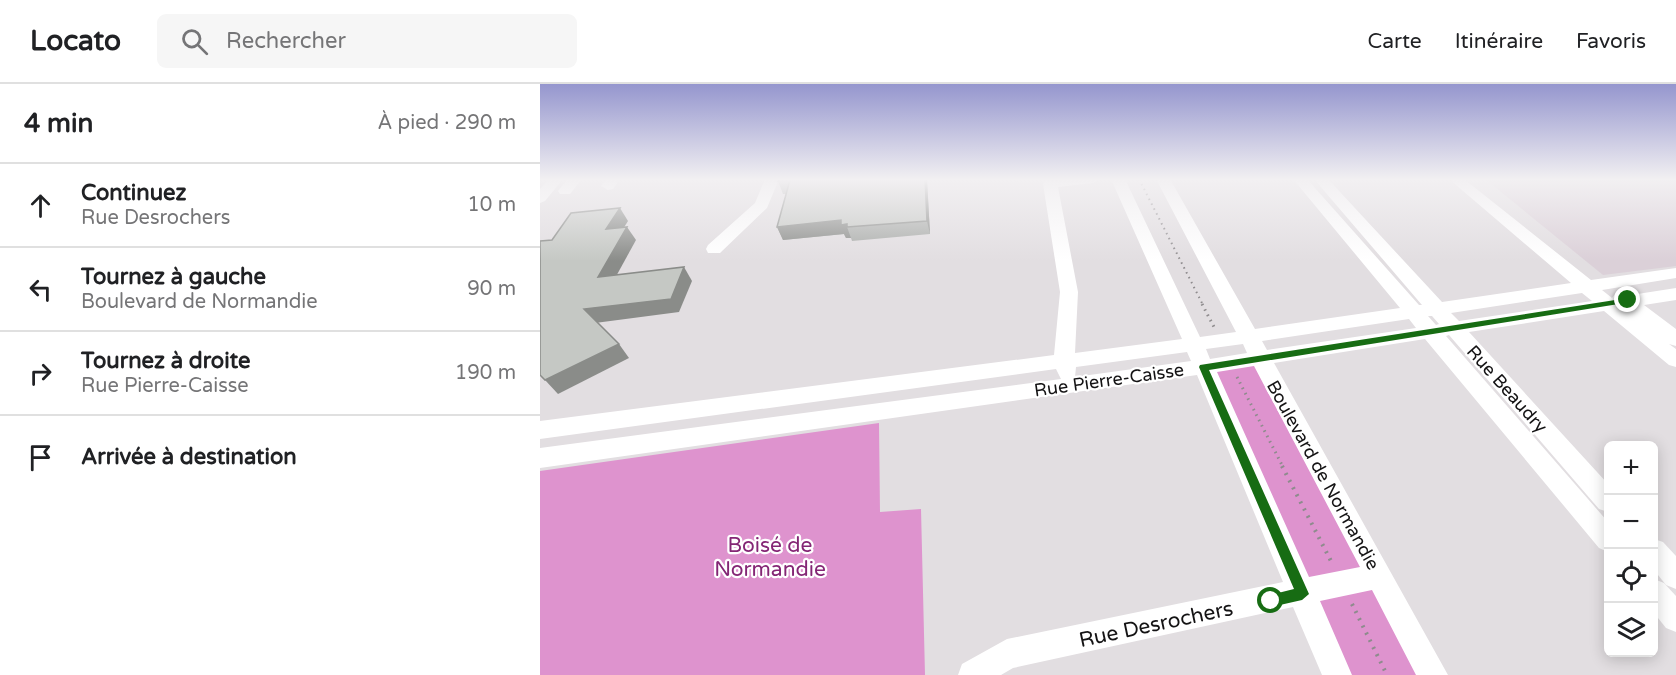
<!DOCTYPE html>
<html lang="fr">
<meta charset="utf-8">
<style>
body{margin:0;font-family:"Varela Round",sans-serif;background:#f6f6f6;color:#202124}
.controls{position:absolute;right:18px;bottom:18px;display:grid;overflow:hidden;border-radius:9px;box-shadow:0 3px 15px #0003}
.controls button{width:54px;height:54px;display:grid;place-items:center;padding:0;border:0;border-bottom:2px solid #e0e0e0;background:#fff;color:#202124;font:30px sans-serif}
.stop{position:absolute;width:18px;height:18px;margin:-14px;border:4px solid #176c13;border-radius:50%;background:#fff}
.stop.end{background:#176c13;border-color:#fff;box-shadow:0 2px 6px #0008}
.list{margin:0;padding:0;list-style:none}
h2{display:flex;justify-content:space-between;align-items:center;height:78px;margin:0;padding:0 24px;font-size:26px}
h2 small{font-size:20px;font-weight:400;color:#757577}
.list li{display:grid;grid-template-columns:39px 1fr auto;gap:18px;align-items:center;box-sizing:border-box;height:84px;padding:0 24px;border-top:2px solid #e0e0e0}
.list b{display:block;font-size:22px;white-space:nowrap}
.list p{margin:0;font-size:20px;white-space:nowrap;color:#757577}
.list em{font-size:20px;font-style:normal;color:#757577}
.icon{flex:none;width:33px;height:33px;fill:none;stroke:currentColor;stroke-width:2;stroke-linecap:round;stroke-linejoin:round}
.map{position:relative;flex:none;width:1136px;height:591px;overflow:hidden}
header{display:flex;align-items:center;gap:36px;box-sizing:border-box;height:84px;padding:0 30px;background:#fff;border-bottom:2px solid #e0e0e0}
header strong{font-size:28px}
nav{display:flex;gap:33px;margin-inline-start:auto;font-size:21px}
.search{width:420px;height:54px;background:#f6f6f6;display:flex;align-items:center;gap:15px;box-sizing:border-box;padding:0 21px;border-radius:9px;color:#757577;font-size:22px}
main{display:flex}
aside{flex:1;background:#fff}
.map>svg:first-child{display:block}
.built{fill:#dbd0d8}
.green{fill:#de93ce}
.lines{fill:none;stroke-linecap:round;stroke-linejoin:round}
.path-far2{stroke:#8e8b8d;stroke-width:2;stroke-dasharray:1.5 4;stroke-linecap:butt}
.path-far1{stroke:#8e8b8d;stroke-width:3;stroke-dasharray:1.5 4.5;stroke-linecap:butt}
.path{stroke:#8e8b8d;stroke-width:4;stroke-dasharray:2 6;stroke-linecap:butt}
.minor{fill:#fff;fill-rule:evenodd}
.wall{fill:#a9aca9}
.shaded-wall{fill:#8a8c89}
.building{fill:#c5c8c4;stroke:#8a8c89;stroke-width:1.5}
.route{fill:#176c13}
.labels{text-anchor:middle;stroke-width:4.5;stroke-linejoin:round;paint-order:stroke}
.street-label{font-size:18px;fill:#141314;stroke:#fff}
.near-park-label{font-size:21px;fill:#842675;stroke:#fff}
.near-street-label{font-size:21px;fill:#141314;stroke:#fff}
</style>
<header>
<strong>Locato</strong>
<div class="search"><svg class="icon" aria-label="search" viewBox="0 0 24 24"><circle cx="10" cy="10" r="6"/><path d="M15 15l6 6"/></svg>Rechercher</div>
<nav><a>Carte</a><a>Itinéraire</a><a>Favoris</a></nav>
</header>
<main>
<aside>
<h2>4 min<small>À pied · 290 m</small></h2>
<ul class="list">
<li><svg class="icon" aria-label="ahead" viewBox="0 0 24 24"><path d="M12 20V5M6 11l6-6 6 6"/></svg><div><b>Continuez</b><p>Rue Desrochers</p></div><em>10 m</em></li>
<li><svg class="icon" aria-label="left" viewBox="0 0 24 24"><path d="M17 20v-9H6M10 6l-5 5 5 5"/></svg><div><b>Tournez à gauche</b><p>Boulevard de Normandie</p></div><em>90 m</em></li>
<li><svg class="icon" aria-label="right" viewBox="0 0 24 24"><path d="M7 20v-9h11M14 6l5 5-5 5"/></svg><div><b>Tournez à droite</b><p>Rue Pierre-Caisse</p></div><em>190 m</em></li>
<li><svg class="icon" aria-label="arrive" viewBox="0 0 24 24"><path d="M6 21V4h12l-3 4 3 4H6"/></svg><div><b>Arrivée à destination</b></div></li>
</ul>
</aside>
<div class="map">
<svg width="1136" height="591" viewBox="0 0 1136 591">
<rect width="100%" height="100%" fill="#e2dee1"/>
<path class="built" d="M945,95H1136V182L1063,191Z"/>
<g class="green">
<path d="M718,274L893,591H796L663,283Z"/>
<path d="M339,339L340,428L381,425L385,591H0V387Z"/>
</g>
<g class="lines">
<path class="path-far2" d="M599,95L663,221"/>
<g class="path-far1">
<path d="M662,220L674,243"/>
<path d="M697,293L743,383"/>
</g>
<g class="path">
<path d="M742,382L792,479"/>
<path d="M812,520L847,591"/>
</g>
<g class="minor">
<path d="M9,95H23L5,117L0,119V105Z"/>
<path d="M28,95H42L30,110H20L18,107Z"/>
<path d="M66,95H80L73,105L68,106L61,102Z"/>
<path d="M225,95H239L227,124L180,169H168L166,165L168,161L215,119Z"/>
<path d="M560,95L553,99L518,103L538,208L535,269L642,255L571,95H585L660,253L696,248L616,95H630L715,245L860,224L753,95H767L879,221H882L774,95H788L902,218L1031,199L909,95H924L1051,196L1136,184V194L1062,206L1072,214L1076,209L1082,207L1091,211L1136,204V216L1104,221L1136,245V262L1129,260L1136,265V283L1129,281L1064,227L929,248L1068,400V428L1059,425L909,251L906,252L1068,438V468L1059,464L885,255L734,279L908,591H876L832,506L780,517L812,591H782L753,523L473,584L461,591H418L422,580L467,555L743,498L657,291L0,384V364L521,295L516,285L0,355V337L514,271L520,208L503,100L505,97ZM1042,209L1052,217L919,237L911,229ZM888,232H892L899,240L896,241ZM869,235L876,244L727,266L722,257ZM703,260L707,269L670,275L666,265ZM647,268L651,277L535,293L536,283ZM714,282L820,483L769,493L677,288Z"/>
<path d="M1114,455L1123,458L1136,472V505L1126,501L1114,486Z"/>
<path d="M1114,495L1124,499L1136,512V548L1126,544L1114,529Z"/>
</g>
</g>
<path class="wall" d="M239,95H387L390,150L312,157L311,154H306L304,150L243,156L237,143L246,110H243L238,97Z"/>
<g class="shaded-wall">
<path d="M385,95H387L390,150L387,137Z"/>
<path d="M80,124L88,137L75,158L66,145Z"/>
<path d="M301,136L307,140V143L311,154H306L304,150L243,156L237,143Z"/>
<path d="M87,143L96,156L68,207L58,193Z"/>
<path d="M144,183L152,197L139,228L55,239L44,225Z"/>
<path d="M79,260L89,274L18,310L5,296Z"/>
</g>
<g class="building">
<path d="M239,95H385L387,137L307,143V140L301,141V136L237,143L250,96L238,97Z"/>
<path d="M80,124L66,145L87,143L58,193L144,183L131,215L44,225L79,260L5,296L0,291V157L12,156L31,129Z"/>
</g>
<linearGradient id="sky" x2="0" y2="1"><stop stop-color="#9596ce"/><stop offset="0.54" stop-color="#f2f0f2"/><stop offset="1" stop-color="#f2f0f2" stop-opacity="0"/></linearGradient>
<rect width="1136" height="177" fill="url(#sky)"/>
<path class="route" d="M1088,214L1091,218L669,286L769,510L762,516L731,523L726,521V512L754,505L659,283L660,281Z"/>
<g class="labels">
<g class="street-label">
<text transform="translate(569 296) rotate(-8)" y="6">Rue Pierre-Caisse</text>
<text transform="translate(967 305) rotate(48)" y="6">Rue Beaudry</text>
<text transform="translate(783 391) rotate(61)" y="6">Boulevard de Normandie</text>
</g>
<g class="near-park-label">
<text x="230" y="468">Boisé de<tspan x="230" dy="24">Normandie</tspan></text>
</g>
<g class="near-street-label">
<text transform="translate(616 540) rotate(-12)" y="7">Rue Desrochers</text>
</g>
</g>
</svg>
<div class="controls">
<button>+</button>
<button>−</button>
<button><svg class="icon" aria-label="locate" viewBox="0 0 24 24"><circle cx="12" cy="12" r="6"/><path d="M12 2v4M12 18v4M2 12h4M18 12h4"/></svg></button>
<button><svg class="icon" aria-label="layers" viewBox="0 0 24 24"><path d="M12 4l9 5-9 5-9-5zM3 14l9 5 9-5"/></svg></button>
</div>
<div class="stop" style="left:731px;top:517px"></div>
<div class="stop end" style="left:1088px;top:216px"></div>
</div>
</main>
